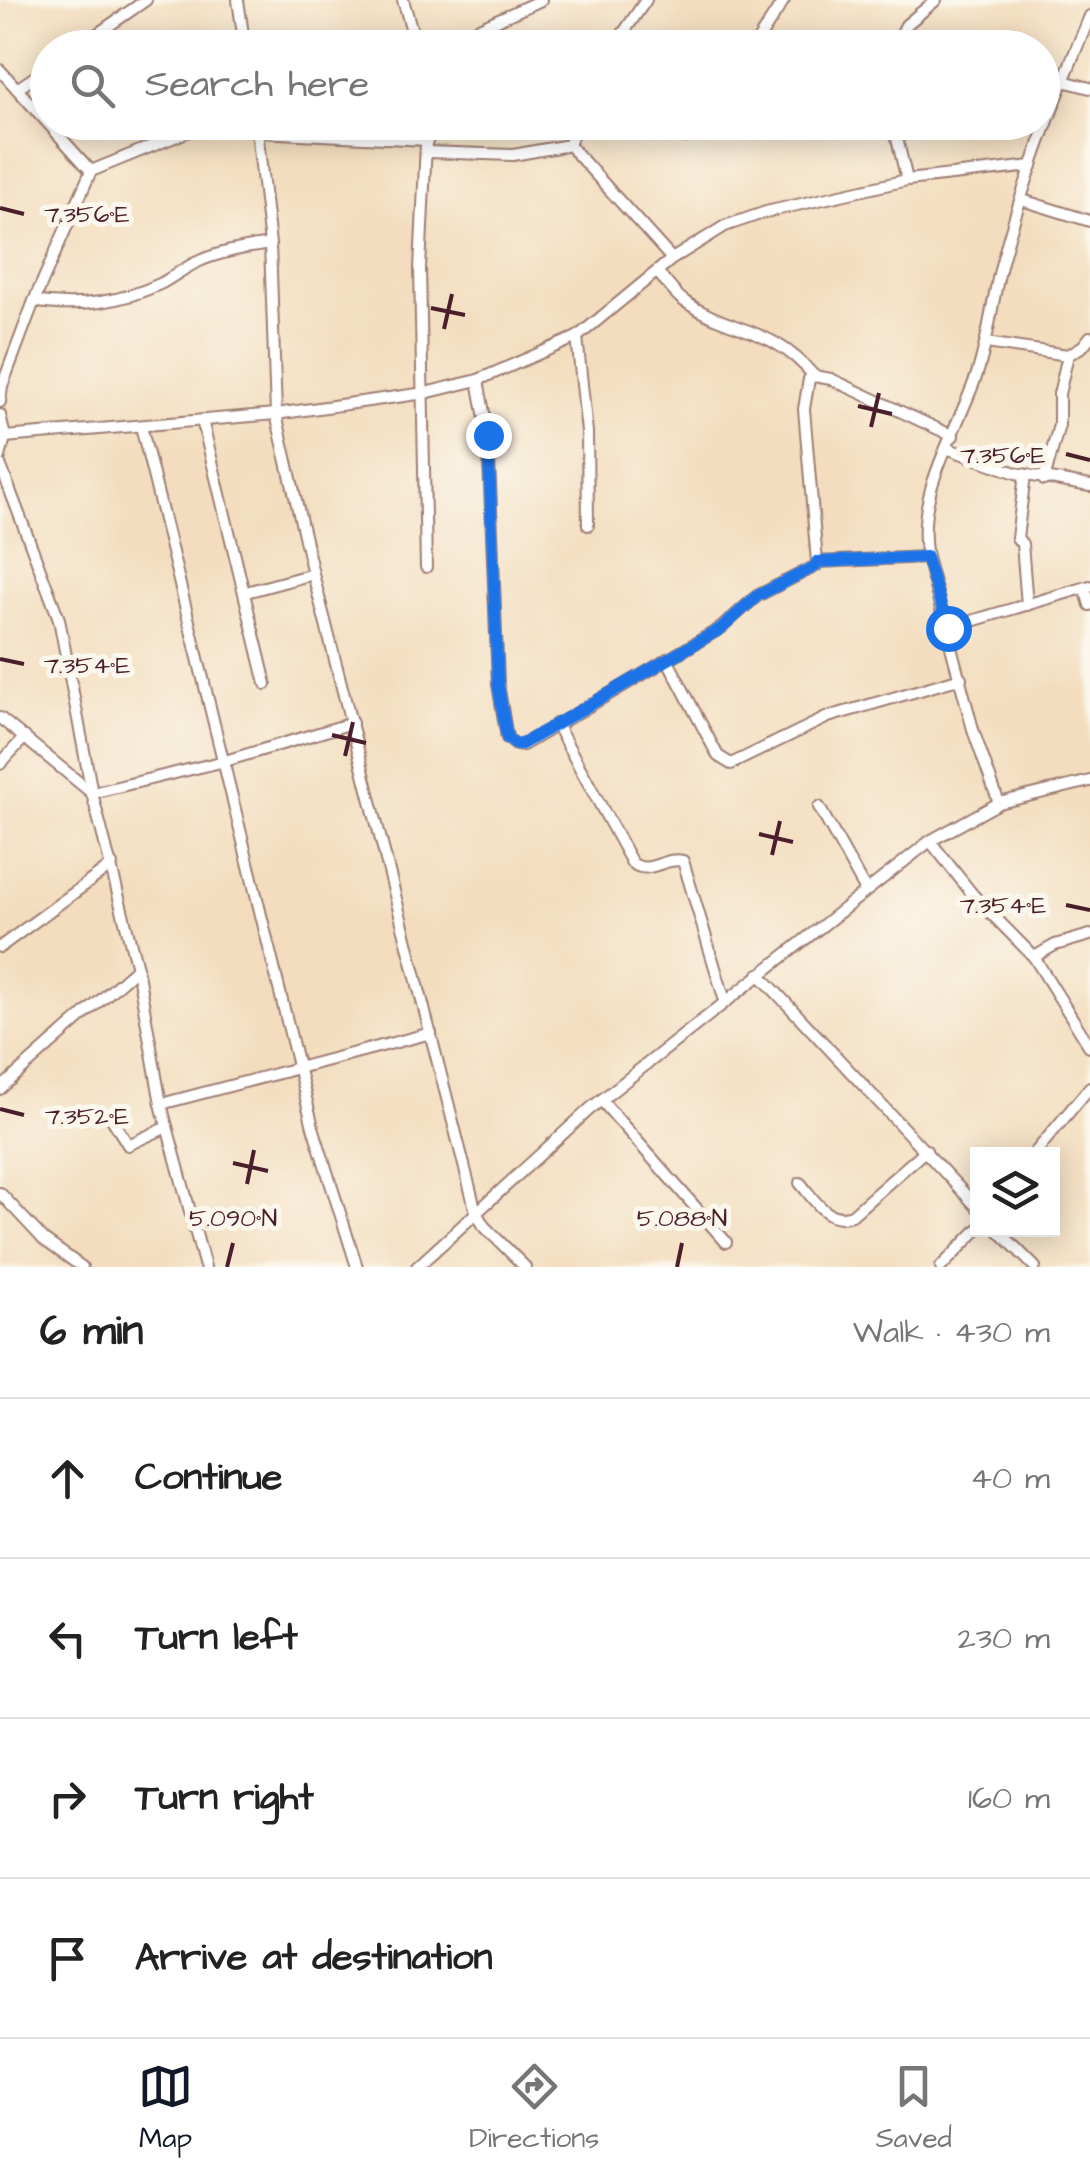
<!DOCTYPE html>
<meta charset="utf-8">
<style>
body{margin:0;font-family:"Architects Daughter",sans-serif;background:#f2f2f2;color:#222}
.controls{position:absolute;right:30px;bottom:30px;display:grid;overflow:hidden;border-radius:0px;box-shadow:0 5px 25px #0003}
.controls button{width:90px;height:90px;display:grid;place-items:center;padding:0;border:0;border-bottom:2px solid #e0e0e0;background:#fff;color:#222;font:50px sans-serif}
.stop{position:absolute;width:30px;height:30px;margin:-22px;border:8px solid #1a73e8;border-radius:50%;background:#fff}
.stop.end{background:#1a73e8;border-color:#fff;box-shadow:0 2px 10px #0008}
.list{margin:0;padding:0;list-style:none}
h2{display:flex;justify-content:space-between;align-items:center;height:130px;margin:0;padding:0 40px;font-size:42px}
h2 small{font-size:32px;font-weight:400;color:#767676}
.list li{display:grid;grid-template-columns:65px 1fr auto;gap:30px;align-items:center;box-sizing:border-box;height:160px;padding:0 40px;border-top:2px solid #e0e0e0}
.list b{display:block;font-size:38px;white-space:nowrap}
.list em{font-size:32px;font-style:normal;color:#767676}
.icon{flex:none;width:55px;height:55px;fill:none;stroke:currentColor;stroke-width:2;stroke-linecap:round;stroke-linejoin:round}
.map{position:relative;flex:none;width:1090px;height:1267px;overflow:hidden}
.search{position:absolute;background:#fff;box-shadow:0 5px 25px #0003;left:30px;right:30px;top:30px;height:110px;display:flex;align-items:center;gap:25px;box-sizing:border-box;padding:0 35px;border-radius:55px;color:#767676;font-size:38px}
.sheet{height:770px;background:#fff}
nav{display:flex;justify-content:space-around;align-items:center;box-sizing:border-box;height:140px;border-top:2px solid #e0e0e0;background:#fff;font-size:28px;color:#767676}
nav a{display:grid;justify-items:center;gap:5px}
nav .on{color:#111827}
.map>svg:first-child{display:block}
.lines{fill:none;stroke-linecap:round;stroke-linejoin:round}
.minor-casing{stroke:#9e7e74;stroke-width:14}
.minor{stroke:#fff;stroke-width:10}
.route{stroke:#1a73e8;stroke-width:12}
.ticks{fill:none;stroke:#4a1f2b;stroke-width:4}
.ticks-label{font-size:25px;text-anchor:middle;fill:#4a1f2b;stroke:#fbf7ec;stroke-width:10;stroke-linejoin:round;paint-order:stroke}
</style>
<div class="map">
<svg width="1090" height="1267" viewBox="0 0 1090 1267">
<rect width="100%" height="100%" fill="#fbf7ec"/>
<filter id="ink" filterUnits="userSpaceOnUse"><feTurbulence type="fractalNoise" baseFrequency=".01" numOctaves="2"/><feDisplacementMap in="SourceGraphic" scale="20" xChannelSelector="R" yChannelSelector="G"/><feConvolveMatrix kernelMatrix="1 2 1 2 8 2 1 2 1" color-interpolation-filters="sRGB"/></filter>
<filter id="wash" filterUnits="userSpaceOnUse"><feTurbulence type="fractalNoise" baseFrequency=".0048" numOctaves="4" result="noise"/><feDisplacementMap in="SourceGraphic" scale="40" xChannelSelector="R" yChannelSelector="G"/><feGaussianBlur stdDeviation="2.25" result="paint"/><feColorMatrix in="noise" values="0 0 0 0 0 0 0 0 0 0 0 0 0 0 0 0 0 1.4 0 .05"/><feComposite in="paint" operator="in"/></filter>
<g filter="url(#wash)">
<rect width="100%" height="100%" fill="#f3ddbe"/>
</g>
<g filter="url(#ink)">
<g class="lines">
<g class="minor-casing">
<g id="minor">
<path d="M238,0L245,48"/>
<path d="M403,0L417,48"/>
<path d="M77,48L146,0"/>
<path d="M435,48L541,0"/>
<path d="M613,48L646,0"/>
<path d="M753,48L784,0"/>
<path d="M894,48L906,25L936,0"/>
<path d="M0,70L91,171"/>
<path d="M1063,81L1090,88"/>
<path d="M17,89L48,68"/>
<path d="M256,122L270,244L276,414L313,574L476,1212L484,1226L525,1267"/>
<path d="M665,122L686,137L699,122"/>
<path d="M893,122L907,180"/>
<path d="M257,132L428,140"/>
<path d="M569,145L672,259"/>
<path d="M569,145L577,122"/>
<path d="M427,152L513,155L569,145"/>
<path d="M1022,200L1090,221"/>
<path d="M657,272C666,281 674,294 684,301C731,334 772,325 814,376"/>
<path d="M34,301C76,309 123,302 162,283C173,277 183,269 195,263C218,252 244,248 270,244"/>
<path d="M577,337L587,432L588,525"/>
<path d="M986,343L1068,355L1083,346L1090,337"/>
<path d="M478,380L488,435L498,684L507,738L516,745H523L721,628L757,596L816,566L817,562L927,557"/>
<path d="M0,402L2,386L34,301L91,171L211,122"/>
<path d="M0,415L5,437L0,457"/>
<path d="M202,420L266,684"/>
<path d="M141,426L313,1127L357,1267"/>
<path d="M0,433L5,437L276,414L425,393L478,380L577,337L672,259L725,226L766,212L907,180L1032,166"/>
<path d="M946,448L1016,473L1090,486"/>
<path d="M0,464L59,619L92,793L225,761L352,723"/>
<path d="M1025,475L1017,538L1022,544L1027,605"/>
<path d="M1044,480L1059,425V394L1068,355"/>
<path d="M817,562L804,409L809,379L814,376L831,379L953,436"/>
<path d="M426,567L420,269L427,122"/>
<path d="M1085,588L1090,605"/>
<path d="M246,592L313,574"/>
<path d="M948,628L1090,586"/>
<path d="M667,659L718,756L731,764L828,717L961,678"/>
<path d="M0,718L92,793L137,968L161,1104L205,1267"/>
<path d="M556,724L632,863C649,876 665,856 683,861L725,1001"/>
<path d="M0,764L25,737"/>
<path d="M999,803L974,733L927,557C914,492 957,433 977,374C989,338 992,299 1002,262C1024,178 1056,96 1090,16"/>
<path d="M819,807L866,891"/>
<path d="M930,841L974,896L1034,957L1090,1047"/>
<path d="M0,947L112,865"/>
<path d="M1034,957L1055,945L1090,935"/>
<path d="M759,974L978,1208"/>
<path d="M0,1089L137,968"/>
<path d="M601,1100L726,1242"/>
<path d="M161,1104L431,1033"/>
<path d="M112,1119L128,1145L167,1127"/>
<path d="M1034,1154L1090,1087"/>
<path d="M800,1183C815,1200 827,1224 852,1215L926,1150"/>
<path d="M0,1193L44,1240L82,1267"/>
<path d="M998,1230L1035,1267"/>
<path d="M417,1267L591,1108L930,841L999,803L1090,781"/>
<path d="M941,1267L978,1229"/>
</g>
</g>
<use href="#minor" class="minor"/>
</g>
</g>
<g class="lines" filter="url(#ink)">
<path class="route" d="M488,435L498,684L507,738L516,745L522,744L722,628L757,596L816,566L817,562L926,557L948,628"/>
</g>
<path class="ticks" d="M0,208L24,214M431,308L465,315M444,329L452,294M858,406L892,414M871,427L879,393M1066,454L1090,460M0,659L24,664M332,735L366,743M345,756L353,722M759,834L793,842M772,855L780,821M1066,905L1090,910M0,1109L24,1115M233,1163L268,1171M247,1184L254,1150M227,1267L233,1243M677,1267L682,1243"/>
<g class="ticks-label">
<text x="87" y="222">7.356°E</text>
<text x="1003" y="463">7.356°E</text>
<text x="87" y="673">7.354°E</text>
<text x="1003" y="913">7.354°E</text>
<text x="87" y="1124">7.352°E</text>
<text x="233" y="1226">5.090°N</text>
<text x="682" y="1226">5.088°N</text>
</g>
</svg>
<div class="controls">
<button><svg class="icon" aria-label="layers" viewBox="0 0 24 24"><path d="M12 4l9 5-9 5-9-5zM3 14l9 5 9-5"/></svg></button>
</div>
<div class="stop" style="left:948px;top:628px"></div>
<div class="stop end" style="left:488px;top:435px"></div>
<div class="search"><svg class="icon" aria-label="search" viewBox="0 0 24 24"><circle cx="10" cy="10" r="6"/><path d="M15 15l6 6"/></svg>Search here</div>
</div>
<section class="sheet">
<h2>6 min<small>Walk · 430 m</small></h2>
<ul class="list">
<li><svg class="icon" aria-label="ahead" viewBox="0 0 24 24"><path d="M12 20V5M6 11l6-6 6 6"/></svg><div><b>Continue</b></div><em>40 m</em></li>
<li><svg class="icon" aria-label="left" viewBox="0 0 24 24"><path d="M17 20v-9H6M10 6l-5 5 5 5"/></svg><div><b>Turn left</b></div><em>230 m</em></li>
<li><svg class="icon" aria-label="right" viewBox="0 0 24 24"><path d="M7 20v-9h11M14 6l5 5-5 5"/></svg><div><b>Turn right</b></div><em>160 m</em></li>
<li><svg class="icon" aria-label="arrive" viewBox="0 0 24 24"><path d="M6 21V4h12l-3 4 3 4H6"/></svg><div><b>Arrive at destination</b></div></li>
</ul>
</section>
<nav>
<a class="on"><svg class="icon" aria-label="map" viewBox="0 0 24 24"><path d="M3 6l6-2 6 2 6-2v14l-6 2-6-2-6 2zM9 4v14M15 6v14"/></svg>Map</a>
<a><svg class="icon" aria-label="directions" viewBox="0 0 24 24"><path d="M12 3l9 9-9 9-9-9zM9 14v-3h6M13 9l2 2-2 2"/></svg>Directions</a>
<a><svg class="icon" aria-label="saved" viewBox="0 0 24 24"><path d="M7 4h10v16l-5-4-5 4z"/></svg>Saved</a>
</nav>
